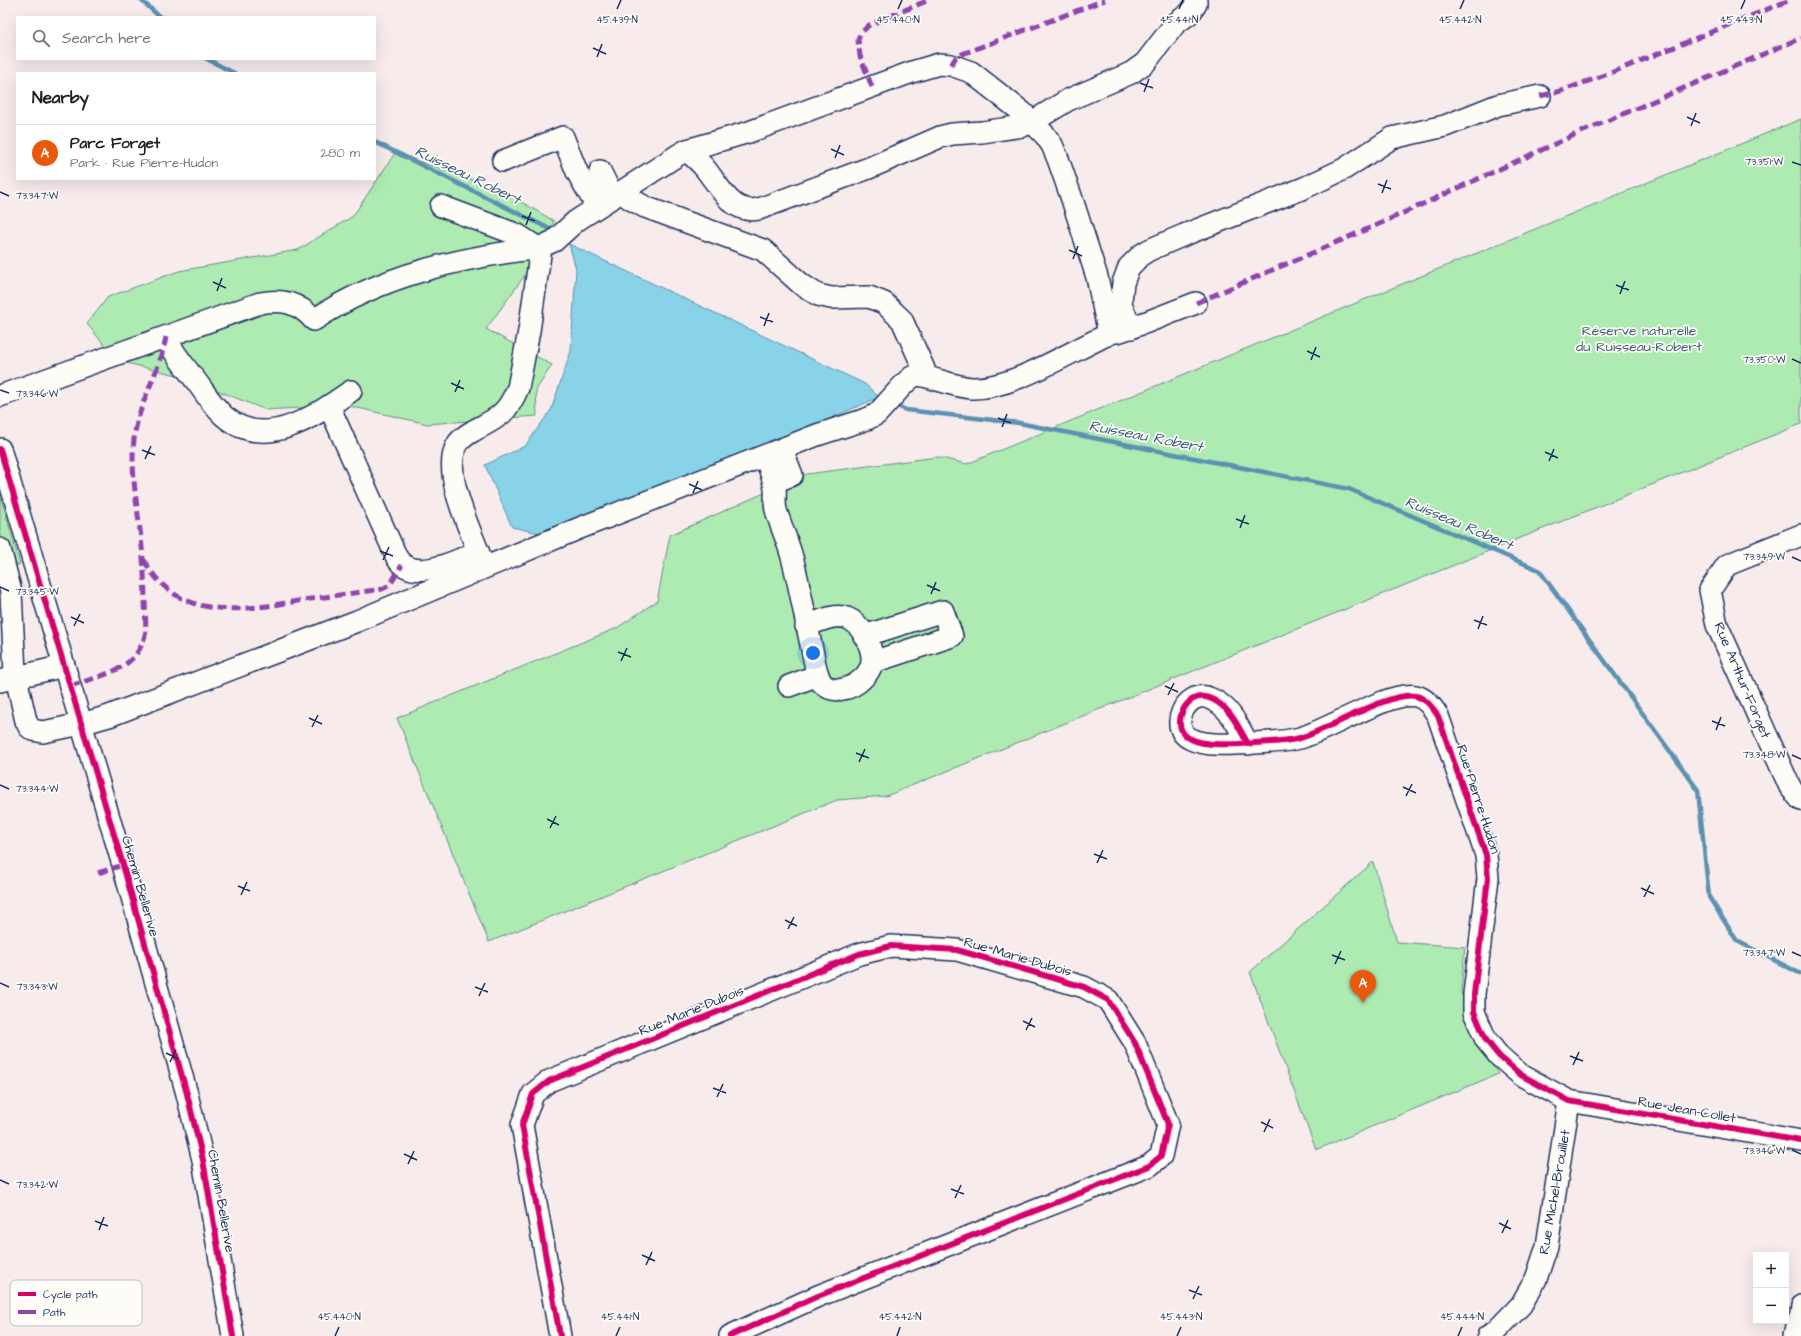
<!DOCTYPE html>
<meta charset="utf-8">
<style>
body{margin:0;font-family:"Architects Daughter",sans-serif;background:#f6f6f6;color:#202124}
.controls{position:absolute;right:12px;bottom:12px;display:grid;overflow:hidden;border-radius:0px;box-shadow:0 4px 16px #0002}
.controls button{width:36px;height:36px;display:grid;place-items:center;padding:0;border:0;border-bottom:1px solid #e0e0e0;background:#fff;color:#202124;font:20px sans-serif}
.you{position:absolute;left:813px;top:653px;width:14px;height:14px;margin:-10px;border:3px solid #fff;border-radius:50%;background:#1a73e8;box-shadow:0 0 0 6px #1a73e833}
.badge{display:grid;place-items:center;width:26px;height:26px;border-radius:50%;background:#ea580c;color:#fff;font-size:13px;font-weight:700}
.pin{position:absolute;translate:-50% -33px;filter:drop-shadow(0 1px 2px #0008)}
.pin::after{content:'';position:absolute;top:21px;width:14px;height:12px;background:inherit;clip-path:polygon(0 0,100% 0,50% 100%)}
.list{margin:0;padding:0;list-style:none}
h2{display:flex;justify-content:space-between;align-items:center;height:52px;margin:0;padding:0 16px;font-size:17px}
h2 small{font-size:13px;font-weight:400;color:#757577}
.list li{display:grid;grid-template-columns:26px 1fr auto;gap:12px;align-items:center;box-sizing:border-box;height:56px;padding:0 16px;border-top:1px solid #e0e0e0}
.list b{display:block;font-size:15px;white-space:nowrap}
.list p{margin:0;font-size:13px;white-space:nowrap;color:#757577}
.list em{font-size:13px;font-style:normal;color:#757577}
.icon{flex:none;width:22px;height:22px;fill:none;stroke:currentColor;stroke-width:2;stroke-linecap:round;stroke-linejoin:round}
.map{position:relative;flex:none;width:1801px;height:1336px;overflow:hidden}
.search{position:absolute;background:#fff;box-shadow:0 4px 16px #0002;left:16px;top:16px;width:360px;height:44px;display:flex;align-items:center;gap:10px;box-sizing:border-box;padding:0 14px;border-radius:0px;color:#757577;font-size:15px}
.panel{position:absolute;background:#fff;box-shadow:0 4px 16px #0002;left:16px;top:72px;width:360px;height:108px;border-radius:0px}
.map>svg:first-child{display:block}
.green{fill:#adebb2;stroke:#648d88}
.water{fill:#88d3e8;stroke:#5c91b1}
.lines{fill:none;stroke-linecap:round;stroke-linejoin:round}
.stream{stroke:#5c91b1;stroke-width:4.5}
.minor-casing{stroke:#1b2f5e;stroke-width:24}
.minor{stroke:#fdfcf7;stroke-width:21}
.quiet{stroke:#8e44ad;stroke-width:5;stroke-dasharray:10 5;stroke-linecap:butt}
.cycleway-casing{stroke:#fdfcf7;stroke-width:8}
.cycleway{stroke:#d6006c;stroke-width:6}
.ticks{fill:none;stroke:#1b2f5e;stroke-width:1.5}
.labels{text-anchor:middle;stroke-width:3.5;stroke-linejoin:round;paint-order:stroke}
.park-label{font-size:14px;fill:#405e73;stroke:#fdfcf7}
.street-label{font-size:14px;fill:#1b2f5e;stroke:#fdfcf7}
.water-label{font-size:15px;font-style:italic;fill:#365880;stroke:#fdfcf7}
.key{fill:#fdfcf7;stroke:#b9bec9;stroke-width:1}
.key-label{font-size:11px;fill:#1b2f5e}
.ticks-label{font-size:10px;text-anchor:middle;fill:#1b2f5e;stroke:#fdfcf7;stroke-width:3.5;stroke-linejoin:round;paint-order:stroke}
</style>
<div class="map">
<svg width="1801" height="1336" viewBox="0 0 1801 1336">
<rect width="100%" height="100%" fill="#f7ebec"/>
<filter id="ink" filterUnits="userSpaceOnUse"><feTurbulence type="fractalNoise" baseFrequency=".025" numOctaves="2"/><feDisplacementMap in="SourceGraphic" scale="8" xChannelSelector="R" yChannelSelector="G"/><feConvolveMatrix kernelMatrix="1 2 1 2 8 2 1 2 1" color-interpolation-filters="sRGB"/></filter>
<g filter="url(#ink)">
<g class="green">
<path d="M1801,119V424L886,796L837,800L489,942L397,718L617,628L657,601L670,535L807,474L937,457L967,464Z"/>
<path d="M395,153L499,189L554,221L533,264L486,329L552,365L536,390L537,416L427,424L345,405L266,410L181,376L118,361L87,324L108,297L179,271L298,250L353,216Z"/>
<path d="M0,494L20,564L0,572Z"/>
<path d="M1373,862L1397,942L1465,947L1461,992L1476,1040L1498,1074L1316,1150L1250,972Z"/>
</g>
<path class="water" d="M569,244L865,384L879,397L698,477L539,533L512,527L485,465L525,446L551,410L571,351L576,269Z"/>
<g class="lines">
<g class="stream">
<path d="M141,0L160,17"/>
<path d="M207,59L234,73"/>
<path d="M375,142L556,232"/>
<path d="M893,404L906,410L1019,423L1349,489L1539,570L1698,790L1709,897L1737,941L1801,974"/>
</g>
<g class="minor-casing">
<g id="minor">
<path d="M687,150C692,156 698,160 703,166C719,184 730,215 759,209L869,168L940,137L952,134L982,132L1023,126L1032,122L1068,100L1131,73L1145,63L1175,24L1190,13L1196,4V0"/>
<path d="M503,161L563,137L577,172L597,207"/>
<path d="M600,171L613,197"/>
<path d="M622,191L629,198L645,207L763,250L801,284L818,295L831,298L869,297L884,303L902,320L924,369V376"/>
<path d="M441,206L518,235L538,248L540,255L529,331L518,388C506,416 497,418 473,431C466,435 460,439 457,445C442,471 468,525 478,551"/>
<path d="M1131,328L1122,307L1121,300L1123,283L1129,267L1141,255L1149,250L1184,235L1304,188L1344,169L1392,138L1445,126L1498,105L1540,96"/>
<path d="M1117,332L1147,322L1196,303"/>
<path d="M166,337C174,355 188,370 199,385C207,396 214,407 224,416C265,452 315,416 351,391"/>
<path d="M0,396L260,303C282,299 298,302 314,320C381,275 459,258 538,248L554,241L576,221L678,155L687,150L749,132L912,72L939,64L951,65L971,72L1022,112L1045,135L1052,145L1058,159L1072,199L1097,277L1109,334C1071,351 1013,389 972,388C954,387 936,378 918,375L912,377L904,384L877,414L867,419L817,435L580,528L357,621L109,716L81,724L43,732L33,730L29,727L26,721L15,673L11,592L0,549"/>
<path d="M329,406L397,558C412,583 458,561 478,551L483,564"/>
<path d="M0,449L123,865L187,1094L203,1160L233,1336"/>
<path d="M765,457C769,467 773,477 775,488C776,495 774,503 776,510C781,527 789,544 793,561C801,592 806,623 813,654C815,663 816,675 822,683C833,695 852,689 862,679C867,675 872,667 872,661C873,647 861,623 847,618C834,613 818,622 806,626"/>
<path d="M774,482L792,475L782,450"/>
<path d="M1801,535L1727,565L1710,590L1717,625L1790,787L1801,800"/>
<path d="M864,636L943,611L952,636L873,662"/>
<path d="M0,681L64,666"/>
<path d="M789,686L818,675"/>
<path d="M1248,744C1238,726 1229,705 1209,698C1186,689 1167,729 1191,739C1207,747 1237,744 1255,743C1270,742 1285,742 1300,738C1329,730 1389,691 1416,696C1426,698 1433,708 1438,716L1486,855L1488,878L1474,994V1012L1486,1040L1499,1056L1521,1075L1569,1101L1801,1141"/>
<path d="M560,1336L522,1125L533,1094L549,1081L859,954L891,946L957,950L1084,987L1108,1000L1135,1043L1168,1124L1161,1156L1149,1166L818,1296L730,1336"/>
<path d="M1488,1336L1495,1332L1521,1305L1536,1279L1547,1246L1569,1101"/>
<path d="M1796,1336L1801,1307"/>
</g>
</g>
<use href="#minor" class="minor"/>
<g class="quiet">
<path d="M951,65L956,57L962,54L1105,0"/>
<path d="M872,87L860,56L858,40L860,34L869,25L929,0"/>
<path d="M1540,96L1561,91L1613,72L1790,0"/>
<path d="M1196,303L1379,224L1581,132L1801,38"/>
<path d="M144,560C179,624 244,610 304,600C330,596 356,593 382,589L390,585L402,565"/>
<path d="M70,686C104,674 138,671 146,631C145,607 145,582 143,558C140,518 130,479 134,439C138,403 160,372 166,337"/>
<path d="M98,873L123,865"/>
</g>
<g class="cycleway-casing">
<g id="cycleway">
<path d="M0,449L123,865L187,1094L203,1160L233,1336"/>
<path d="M1248,744C1238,726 1229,705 1209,698C1186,689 1167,729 1191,739C1207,747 1237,744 1255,743C1270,742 1285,742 1300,738C1329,730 1389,691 1416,696C1426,698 1433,708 1438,716L1486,855L1488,878L1474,994V1012L1486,1040L1499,1056L1521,1075L1569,1101L1801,1141"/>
<path d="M560,1336L522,1125L533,1094L549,1081L859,954L891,946L957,950L1084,987L1108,1000L1135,1043L1168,1124L1161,1156L1149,1166L818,1296L730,1336"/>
</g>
</g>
<use href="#cycleway" class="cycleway"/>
</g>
</g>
<path class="ticks" d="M617,9L621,0M898,9L902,0M1179,9L1183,0M1460,9L1464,0M1741,9L1745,0M593,48L606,54M597,57L602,44M1140,83L1153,88M1144,92L1149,79M1687,117L1700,123M1691,126L1696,113M831,149L844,155M835,158L840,145M1792,162L1801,165M1378,184L1391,189M0,192L9,196M1382,193L1387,180M522,216L535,221M526,225L531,212M1069,250L1082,256M1073,259L1078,246M213,282L226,288M1616,285L1629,290M217,291L222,278M1620,294L1625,281M760,317L773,322M764,326L769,313M1307,351L1320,357M1792,359L1801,363M1311,360L1316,347M451,383L464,389M0,390L9,393M455,392L460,380M998,418L1011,423M1002,427L1007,414M142,450L155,455M1545,452L1558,458M145,459L151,446M1549,461L1554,449M689,484L702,490M693,493L698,481M1236,519L1249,524M1240,528L1245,515M380,551L393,556M1792,557L1801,561M383,560L389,547M927,585L940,591M0,587L9,591M931,594L936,582M71,617L84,623M1474,620L1487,625M74,626L80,614M1478,629L1483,616M618,652L631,657M621,661L627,648M1165,686L1178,692M1168,695L1174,683M309,718L322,724M1712,721L1725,726M312,727L318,715M1716,730L1721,717M856,753L869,758M1792,755L1801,759M859,762L865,749M0,785L9,789M1403,787L1416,793M1406,796L1412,784M547,819L559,825M550,828L556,816M1094,854L1107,859M1097,863L1103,850M238,886L250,891M1641,888L1654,894M241,895L247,882M1644,897L1650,885M785,920L797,926M788,929L794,917M1792,952L1801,956M1332,955L1345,960M1335,964L1341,951M0,983L9,987M475,987L488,992M479,996L485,983M1023,1021L1035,1027M1026,1030L1032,1018M166,1053L179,1059M1570,1056L1583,1061M170,1062L176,1050M1573,1065L1579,1052M713,1088L726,1093M717,1097L723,1084M1261,1122L1273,1128M1264,1132L1270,1119M1792,1150L1801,1154M404,1154L417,1160M408,1164L414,1151M0,1180L9,1184M951,1189L964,1194M955,1198L961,1185M95,1221L108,1226M1499,1223L1511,1229M99,1230L104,1217M1502,1233L1508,1220M642,1255L655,1261M646,1265L652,1252M1189,1290L1202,1295M1193,1299L1199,1286M335,1336L339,1327M616,1336L620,1327M897,1336L900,1327M1177,1336L1181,1327M1458,1336L1462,1327"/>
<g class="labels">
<g class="park-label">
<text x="1639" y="335">Réserve naturelle<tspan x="1639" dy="16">du Ruisseau-Robert</tspan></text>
</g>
<g class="street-label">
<text transform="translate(1743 680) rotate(67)" y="5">Rue Arthur-Forget</text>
<text transform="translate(1479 799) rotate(72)" y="5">Rue Pierre-Hudon</text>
<text transform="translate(141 886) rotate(74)" y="5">Chemin Bellerive</text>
<text transform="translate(1018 956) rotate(16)" y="5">Rue Marie-Dubois</text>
<text transform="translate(691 1010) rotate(-22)" y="5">Rue Marie-Dubois</text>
<text transform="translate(1687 1109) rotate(10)" y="5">Rue Jean-Collet</text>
<text transform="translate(1554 1192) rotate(-80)" y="5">Rue Michel-Brouillet</text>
<text transform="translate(222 1201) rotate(80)" y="5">Chemin Bellerive</text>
</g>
<g class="water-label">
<text transform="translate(468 175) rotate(26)" y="5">Ruisseau Robert</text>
<text transform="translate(1146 436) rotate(11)" y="5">Ruisseau Robert</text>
<text transform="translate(1459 523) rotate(23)" y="5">Ruisseau Robert</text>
</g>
</g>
<rect x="10" y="1280" width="132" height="46" rx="6" class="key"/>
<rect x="18" y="1292" width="18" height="4" fill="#d6006c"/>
<rect x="18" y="1310" width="18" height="4" fill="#8e44ad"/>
<g class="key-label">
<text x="43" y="1298">Cycle path</text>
<text x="43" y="1316">Path</text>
</g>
<g class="ticks-label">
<text x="617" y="23">45.439°N</text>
<text x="898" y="23">45.440°N</text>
<text x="1179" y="23">45.441°N</text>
<text x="1460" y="23">45.442°N</text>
<text x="1741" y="23">45.443°N</text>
<text x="1764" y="165">73.351°W</text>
<text x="37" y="199">73.347°W</text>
<text x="1764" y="363">73.350°W</text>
<text x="37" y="397">73.346°W</text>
<text x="1764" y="560">73.349°W</text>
<text x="37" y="595">73.345°W</text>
<text x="1764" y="758">73.348°W</text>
<text x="37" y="792">73.344°W</text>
<text x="1764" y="956">73.347°W</text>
<text x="37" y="990">73.343°W</text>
<text x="1764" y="1154">73.346°W</text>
<text x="37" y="1188">73.342°W</text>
<text x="339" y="1320">45.440°N</text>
<text x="620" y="1320">45.441°N</text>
<text x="900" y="1320">45.442°N</text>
<text x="1181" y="1320">45.443°N</text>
<text x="1462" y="1320">45.444°N</text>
</g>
</svg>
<div class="controls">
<button>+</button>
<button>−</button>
</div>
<div class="you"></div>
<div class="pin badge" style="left:1363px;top:1003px">A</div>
<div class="search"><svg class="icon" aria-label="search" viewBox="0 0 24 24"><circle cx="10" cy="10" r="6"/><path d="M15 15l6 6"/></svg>Search here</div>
<section class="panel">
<h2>Nearby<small></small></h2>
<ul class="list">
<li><span class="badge">A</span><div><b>Parc Forget</b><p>Park · Rue Pierre-Hudon</p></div><em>280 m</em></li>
</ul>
</section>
</div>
